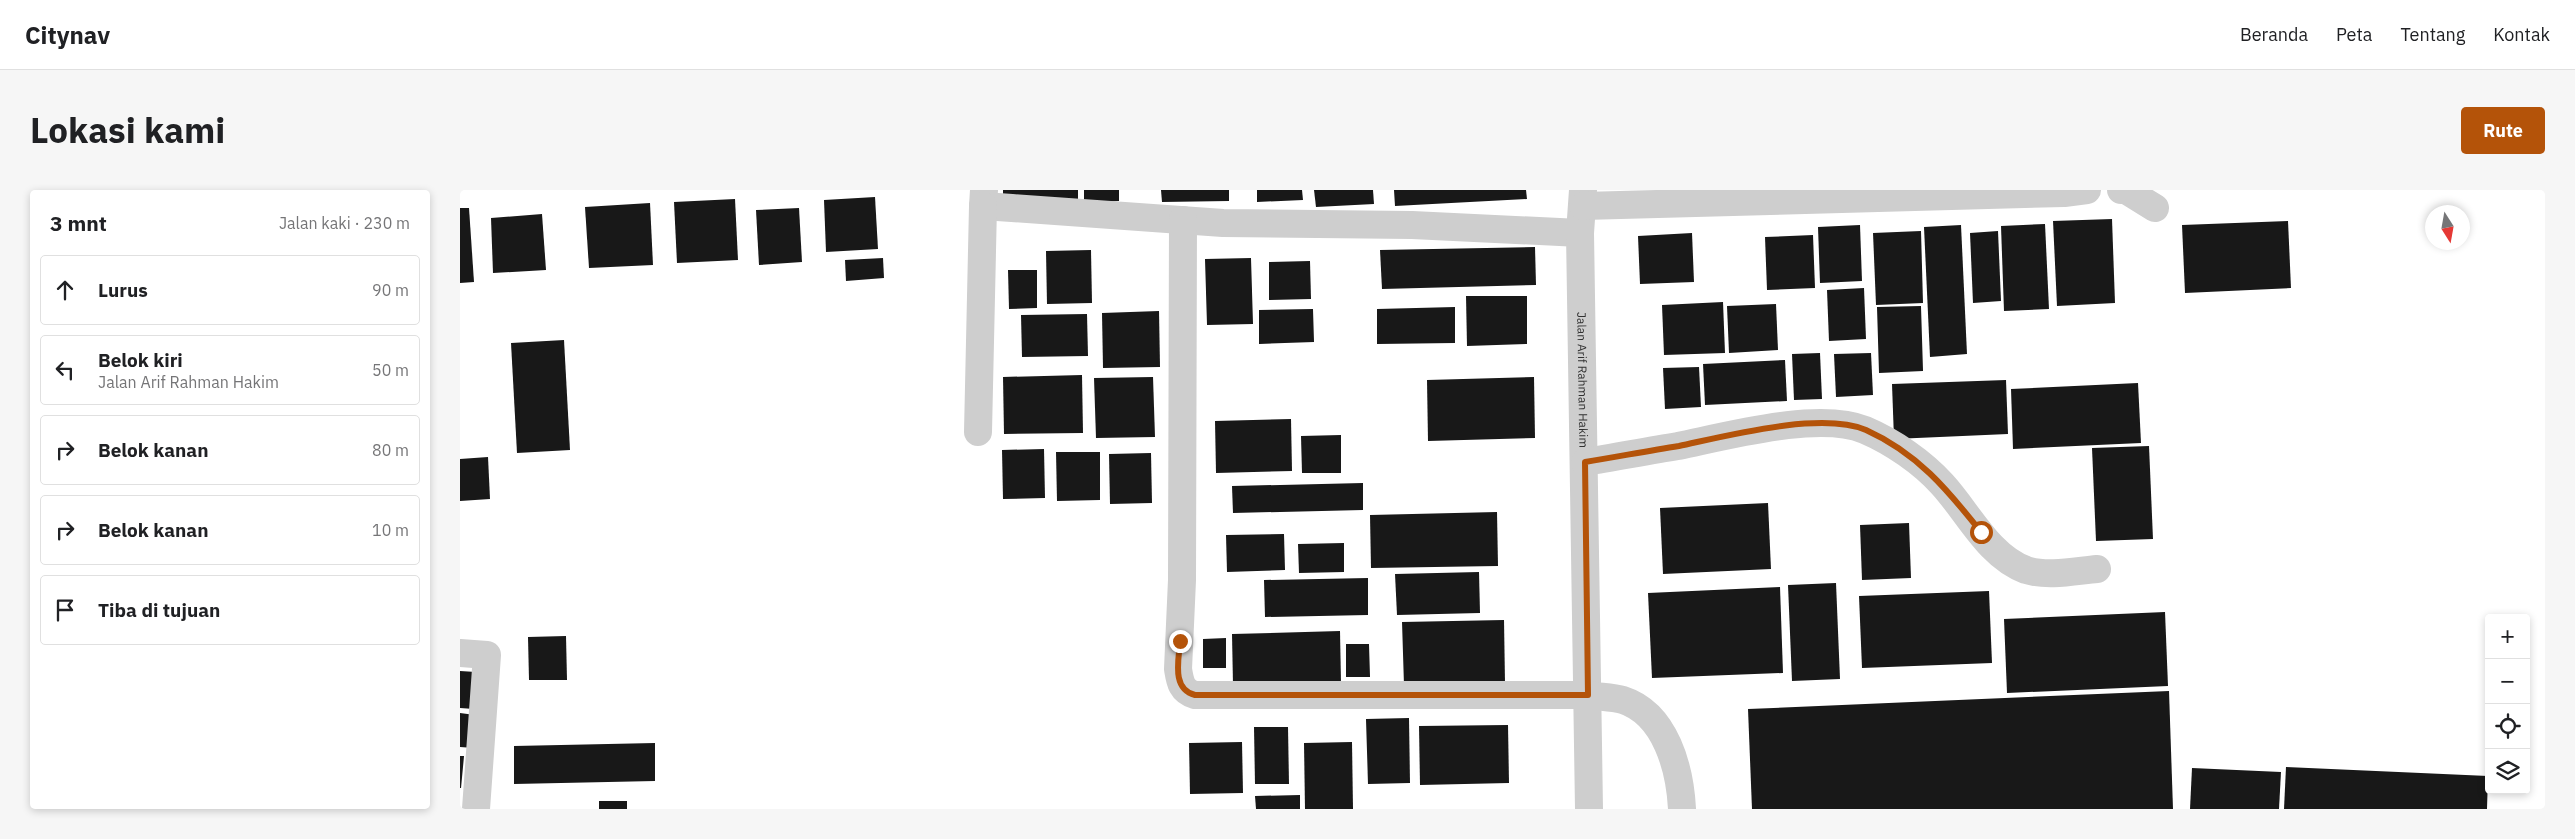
<!DOCTYPE html>
<html lang="id">
<meta charset="utf-8">
<style>
body{margin:0;font-family:"IBM Plex Sans",sans-serif;background:#f6f6f6;color:#202124}
.controls{position:absolute;right:15px;bottom:15px;display:grid;overflow:hidden;border-radius:5px;box-shadow:0 2px 8px #0003}
.controls button{width:45px;height:45px;display:grid;place-items:center;padding:0;border:0;border-bottom:1px solid #e0e0e0;background:#fff;color:#202124;font:25px sans-serif}
.compass{position:absolute;left:1965px;top:15px;width:45px;height:45px;border-radius:50%;background:#fff;box-shadow:0 2px 8px #0003;rotate:169deg}
.stop{position:absolute;width:15px;height:15px;margin:-11px;border:4px solid #b45309;border-radius:50%;background:#fff}
.stop.end{background:#b45309;border-color:#fff;box-shadow:0 1px 5px #0008}
.list{margin:0;padding:0;list-style:none}
h2{display:flex;justify-content:space-between;align-items:center;height:65px;margin:0;padding:0 20px;font-size:21px}
h2 small{font-size:16px;font-weight:400;color:#757577}
.list li{display:grid;grid-template-columns:32px 1fr auto;gap:15px;align-items:center;box-sizing:border-box;height:70px;margin:0 10px 10px;padding:0 10px;border:1px solid #e0e0e0;border-radius:5px}
.list b{display:block;font-size:19px;white-space:nowrap}
.list p{margin:0;font-size:16px;white-space:nowrap;color:#757577}
.list em{font-size:16px;font-style:normal;color:#757577}
.icon{flex:none;width:28px;height:28px;fill:none;stroke:currentColor;stroke-width:2;stroke-linecap:round;stroke-linejoin:round}
.map{position:relative;flex:none;width:2085px;height:619px;overflow:hidden;border-radius:5px}
header{display:flex;align-items:center;gap:30px;box-sizing:border-box;height:70px;padding:0 25px;background:#fff;border-bottom:1px solid #e0e0e0}
header strong{font-size:24px}
nav{display:flex;gap:28px;margin-inline-start:auto;font-size:18px}
.intro{display:flex;align-items:center;justify-content:space-between;box-sizing:border-box;height:120px;padding:0 30px}
h1{margin:0;font-size:35px}
.button{padding:12px 22px;border-radius:5px;background:#b45309;color:#fff;font-size:18px;font-weight:700}
main{display:flex;gap:30px;padding:0 30px}
aside{flex:1;background:#fff;border-radius:5px;box-shadow:0 2px 8px #0003}
.map>svg:first-child{display:block}
.building{fill:#181818}
.lines{fill:none;stroke-linecap:round;stroke-linejoin:round}
.minor{stroke:#cecece;stroke-width:28}
.route{stroke:#b45309;stroke-width:6}
.labels{text-anchor:middle;stroke-width:5;stroke-linejoin:round;paint-order:stroke}
.street-label{font-size:12px;fill:#313131;stroke:#fff}
</style>
<header>
<strong>Citynav</strong>
<nav><a>Beranda</a><a>Peta</a><a>Tentang</a><a>Kontak</a></nav>
</header>
<div class="intro"><h1>Lokasi kami</h1><a class="button">Rute</a></div>
<main>
<aside>
<h2>3 mnt<small>Jalan kaki · 230 m</small></h2>
<ul class="list">
<li><svg class="icon" aria-label="ahead" viewBox="0 0 24 24"><path d="M12 20V5M6 11l6-6 6 6"/></svg><div><b>Lurus</b></div><em>90 m</em></li>
<li><svg class="icon" aria-label="left" viewBox="0 0 24 24"><path d="M17 20v-9H6M10 6l-5 5 5 5"/></svg><div><b>Belok kiri</b><p>Jalan Arif Rahman Hakim</p></div><em>50 m</em></li>
<li><svg class="icon" aria-label="right" viewBox="0 0 24 24"><path d="M7 20v-9h11M14 6l5 5-5 5"/></svg><div><b>Belok kanan</b></div><em>80 m</em></li>
<li><svg class="icon" aria-label="right" viewBox="0 0 24 24"><path d="M7 20v-9h11M14 6l5 5-5 5"/></svg><div><b>Belok kanan</b></div><em>10 m</em></li>
<li><svg class="icon" aria-label="arrive" viewBox="0 0 24 24"><path d="M6 21V4h12l-3 4 3 4H6"/></svg><div><b>Tiba di tujuan</b></div></li>
</ul>
</aside>
<div class="map">
<svg width="2085" height="619" viewBox="0 0 2085 619">
<rect width="100%" height="100%" fill="#fff"/>
<g class="building">
<path d="M543,0H618V10L543,12Z"/>
<path d="M624,0H659V11L624,13Z"/>
<path d="M701,0H769V11L702,12Z"/>
<path d="M797,0H842L843,10L797,12Z"/>
<path d="M854,0H913L914,14L856,17Z"/>
<path d="M934,0H1066L1067,9L935,16Z"/>
<path d="M415,7L418,59L366,62L364,10Z"/>
<path d="M275,9L278,70L217,73L214,12Z"/>
<path d="M190,13L193,75L129,78L125,17Z"/>
<path d="M0,18H9L14,92L0,93Z"/>
<path d="M339,18L342,72L299,75L296,20Z"/>
<path d="M82,24L86,80L33,83L31,28Z"/>
<path d="M1652,29L1655,113L1597,116L1593,31Z"/>
<path d="M1828,31L1831,98L1725,103L1722,35Z"/>
<path d="M1585,34L1589,119L1544,121L1541,36Z"/>
<path d="M1400,35L1402,91L1360,93L1358,37Z"/>
<path d="M1501,35L1507,164L1470,167L1464,37Z"/>
<path d="M1461,41L1463,113L1416,115L1413,43Z"/>
<path d="M1538,41L1541,111L1513,113L1510,43Z"/>
<path d="M1232,43L1234,92L1180,94L1178,46Z"/>
<path d="M1353,45L1355,98L1307,100L1305,47Z"/>
<path d="M1075,57L1076,95L922,99L920,60Z"/>
<path d="M631,60L632,113L587,114L586,61Z"/>
<path d="M423,68L424,88L386,91L385,70Z"/>
<path d="M791,68L793,134L747,135L745,69Z"/>
<path d="M850,71L851,109L809,110V72Z"/>
<path d="M548,80H577V118L549,119Z"/>
<path d="M1404,98L1406,149L1369,151L1367,100Z"/>
<path d="M1006,106H1067V154L1007,156Z"/>
<path d="M1263,112L1265,163L1204,165L1202,115Z"/>
<path d="M1316,114L1318,160L1269,163L1267,116Z"/>
<path d="M1461,116L1463,181L1419,183L1417,117Z"/>
<path d="M995,117V153L917,154V119Z"/>
<path d="M853,119L854,152L799,154V120Z"/>
<path d="M699,121L700,177L643,178L642,123Z"/>
<path d="M627,124L628,166L562,167L561,125Z"/>
<path d="M104,150L110,260L57,263L51,153Z"/>
<path d="M1360,163L1362,209L1334,210L1332,164Z"/>
<path d="M1411,163L1413,205L1376,207L1374,164Z"/>
<path d="M1325,170L1327,211L1245,215L1243,174Z"/>
<path d="M1239,177L1241,217L1205,219L1203,178Z"/>
<path d="M622,185L623,243L544,244L543,187Z"/>
<path d="M693,187L695,247L636,248L634,188Z"/>
<path d="M1074,187L1075,248L968,251L967,190Z"/>
<path d="M1546,190L1548,244L1434,249L1432,194Z"/>
<path d="M1678,193L1681,253L1553,259L1551,199Z"/>
<path d="M831,229L832,281L756,283L755,231Z"/>
<path d="M881,245V283H842L841,246Z"/>
<path d="M1689,256L1693,349L1636,351L1632,258Z"/>
<path d="M584,259L585,308L543,309L542,260Z"/>
<path d="M596,262H640V310L597,311Z"/>
<path d="M691,263L692,313L650,314L649,264Z"/>
<path d="M28,267L30,309L0,311V269Z"/>
<path d="M903,293V320L773,323L772,296Z"/>
<path d="M1308,313L1311,379L1203,384L1200,318Z"/>
<path d="M1037,322L1038,376L911,378L910,325Z"/>
<path d="M1449,333L1451,388L1402,390L1400,335Z"/>
<path d="M824,344L825,380L767,382L766,345Z"/>
<path d="M884,353V382L839,383L838,354Z"/>
<path d="M1019,382L1020,423L937,425L935,384Z"/>
<path d="M908,388V425L805,427L804,390Z"/>
<path d="M1376,393L1380,489L1332,491L1328,395Z"/>
<path d="M1320,397L1323,483L1192,488L1188,403Z"/>
<path d="M1529,401L1532,473L1402,478L1399,406Z"/>
<path d="M1705,422L1708,496L1547,503L1544,429Z"/>
<path d="M1044,430L1045,493L944,495L942,432Z"/>
<path d="M880,441L881,493L773,495L772,444Z"/>
<path d="M106,446L107,490H69L68,447Z"/>
<path d="M766,448V478H743V449Z"/>
<path d="M886,454H909L910,487H886Z"/>
<path d="M0,481L16,482L14,519L0,518Z"/>
<path d="M1709,501L1713,619H1292L1288,519Z"/>
<path d="M0,523L15,525L14,558L0,557Z"/>
<path d="M949,528L950,593L908,594L906,529Z"/>
<path d="M1048,535L1049,593L960,595L959,536Z"/>
<path d="M794,537H828L829,594H795Z"/>
<path d="M782,552L783,603L730,604L729,553Z"/>
<path d="M892,552L893,619H845L844,553Z"/>
<path d="M195,553V591L54,594V556Z"/>
<path d="M0,566H4L1,598H0Z"/>
<path d="M1826,577L2028,586L2027,619H1824Z"/>
<path d="M1732,578L1821,582L1819,619H1730Z"/>
<path d="M840,605V619H796L795,606Z"/>
<rect x="139" y="611" width="28" height="8"/>
</g>
<g class="lines">
<g class="minor">
<path d="M524,0L523,16L552,18L763,33L952,35L1120,43"/>
<path id="s1" d="M1123,0L1120,43L1129,619"/>
<path d="M1661,0H1666L1695,18"/>
<path d="M1123,16L1604,3L1627,0"/>
<path d="M723,30L722,390L718,479C720,491 721,501 735,505H1128C1139,507 1152,507 1163,510C1206,524 1220,579 1222,619"/>
<path d="M518,242L523,16"/>
<path d="M1125,272C1156,267 1187,261 1218,256C1267,246 1359,221 1405,240C1433,252 1462,272 1482,294C1508,322 1528,366 1566,380C1588,387 1615,381 1637,379"/>
<path d="M0,463L27,465L16,619"/>
</g>
</g>
<g class="lines">
<path class="route" d="M720,451C719,469 711,499 735,505H1128L1125,272C1156,267 1187,261 1219,256C1266,246 1361,221 1406,240C1457,263 1487,299 1521,342"/>
</g>
<g class="labels">
<g class="street-label">
<text dy="4" stroke="none"><textPath href="#s1" startOffset="190">Jalan Arif Rahman Hakim</textPath></text>
</g>
</g>
</svg>
<div class="controls">
<button>+</button>
<button>−</button>
<button><svg class="icon" aria-label="locate" viewBox="0 0 24 24"><circle cx="12" cy="12" r="6"/><path d="M12 2v4M12 18v4M2 12h4M18 12h4"/></svg></button>
<button><svg class="icon" aria-label="layers" viewBox="0 0 24 24"><path d="M12 4l9 5-9 5-9-5zM3 14l9 5 9-5"/></svg></button>
</div>
<svg class="compass" viewBox="-18 -18 36 36"><path d="M0-13l5 13h-10z" fill="#e53935"/><path d="M0 13l5-13h-10z" fill="#757577"/></svg>
<div class="stop" style="left:1521px;top:342px"></div>
<div class="stop end" style="left:720px;top:451px"></div>
</div>
</main>
